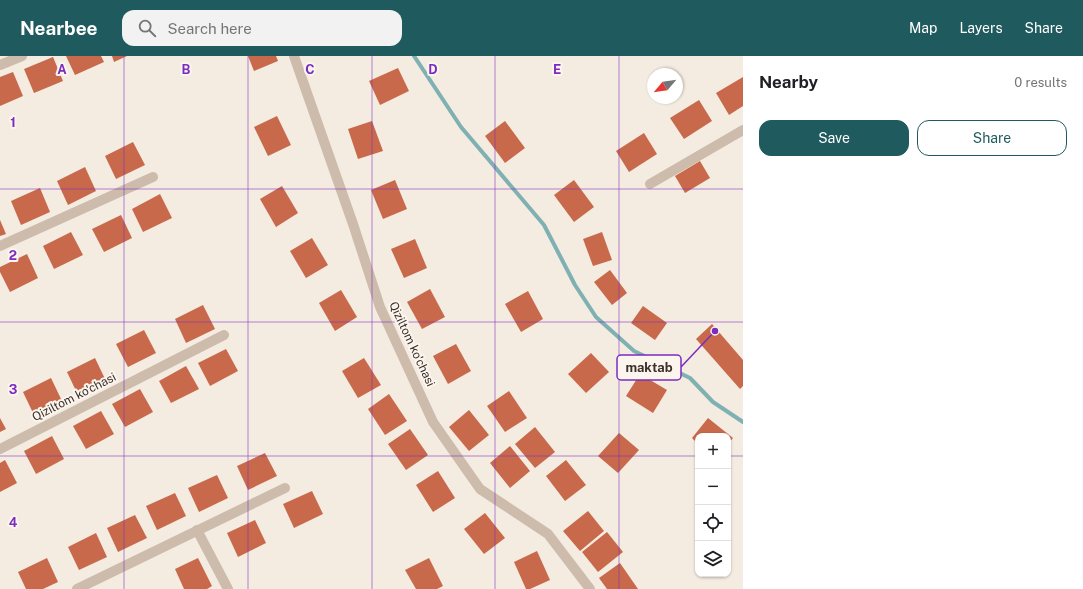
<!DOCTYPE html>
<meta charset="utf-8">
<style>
body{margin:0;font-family:"Public Sans",sans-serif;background:#f2f2f2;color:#202124}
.controls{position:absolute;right:12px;bottom:12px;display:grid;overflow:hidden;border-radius:8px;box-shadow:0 1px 3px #0004}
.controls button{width:36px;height:36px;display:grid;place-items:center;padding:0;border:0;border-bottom:1px solid #e0e0e0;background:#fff;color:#202124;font:20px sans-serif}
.compass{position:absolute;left:647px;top:12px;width:36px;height:36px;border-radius:50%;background:#fff;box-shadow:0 1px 3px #0004;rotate:241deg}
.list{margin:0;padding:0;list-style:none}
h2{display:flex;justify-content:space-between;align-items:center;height:52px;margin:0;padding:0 16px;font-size:17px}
h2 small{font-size:13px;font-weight:400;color:#757577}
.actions{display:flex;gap:8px;padding:12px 16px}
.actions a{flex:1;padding:9px 0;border:1px solid #1f5a5e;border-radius:12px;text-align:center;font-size:14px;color:#1f5a5e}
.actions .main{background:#1f5a5e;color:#fff}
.icon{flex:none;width:22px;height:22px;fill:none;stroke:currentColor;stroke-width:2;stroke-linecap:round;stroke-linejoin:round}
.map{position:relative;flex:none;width:743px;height:533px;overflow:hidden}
header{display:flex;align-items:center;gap:24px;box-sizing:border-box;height:56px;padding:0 20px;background:#1f5a5e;color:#fff}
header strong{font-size:19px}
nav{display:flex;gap:22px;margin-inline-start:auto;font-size:14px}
.search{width:280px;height:36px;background:#f2f2f2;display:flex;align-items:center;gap:10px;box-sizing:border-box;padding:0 14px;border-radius:12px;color:#757577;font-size:15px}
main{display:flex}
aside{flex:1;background:#fff}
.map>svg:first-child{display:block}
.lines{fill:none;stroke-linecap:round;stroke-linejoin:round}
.stream{stroke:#7fb0b2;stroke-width:4}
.building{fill:#c8694b}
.minor{stroke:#cdbbac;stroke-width:10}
.grid{fill:none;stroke:#7b2cbf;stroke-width:1;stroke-opacity:0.55}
.labels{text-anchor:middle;stroke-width:4;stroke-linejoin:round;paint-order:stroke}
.street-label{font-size:12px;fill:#3b302b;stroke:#fbf5ee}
.grid-label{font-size:13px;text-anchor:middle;font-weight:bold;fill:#7b2cbf;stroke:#fbf5ee;stroke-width:4;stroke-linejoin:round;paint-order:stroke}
.leader{fill:none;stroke:#7b2cbf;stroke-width:1.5}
.callout-dot{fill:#7b2cbf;stroke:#fbf5ee;stroke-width:1.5}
.callout{fill:#fbf5ee;stroke:#7b2cbf;stroke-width:1.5}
.callout-label{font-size:13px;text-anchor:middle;font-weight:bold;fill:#3b302b}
</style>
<header>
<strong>Nearbee</strong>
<div class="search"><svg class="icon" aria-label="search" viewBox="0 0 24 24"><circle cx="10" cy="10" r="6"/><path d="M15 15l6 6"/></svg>Search here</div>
<nav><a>Map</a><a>Layers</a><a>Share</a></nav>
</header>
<main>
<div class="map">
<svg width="743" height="533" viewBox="0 0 743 533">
<rect width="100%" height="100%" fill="#f4ebe1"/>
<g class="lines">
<path class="stream" d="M414,0L461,71L544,169L575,229L596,261L634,295L690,322L713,346L743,366"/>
</g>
<g class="building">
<path d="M66,0H101L104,6L75,19Z"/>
<path d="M112,0H127L114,6Z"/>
<path d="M248,0H276L278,5L254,15Z"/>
<path d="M53,1L63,25L34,37L24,13Z"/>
<path d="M398,12L409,35L380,49L369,25Z"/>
<path d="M13,16L23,40L0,50V21Z"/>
<path d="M743,21V50L729,59L716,37Z"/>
<path d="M699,44L712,65L684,83L670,62Z"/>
<path d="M277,60L291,89L268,100L254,71Z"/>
<path d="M372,65L383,95L358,103L348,73Z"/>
<path d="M505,65L525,92L505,107L485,80Z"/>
<path d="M644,77L657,98L629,116L616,95Z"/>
<path d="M133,86L145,109L116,123L105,100Z"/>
<path d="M700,105L710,122L685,137L675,120Z"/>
<path d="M85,111L96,135L68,149L57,125Z"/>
<path d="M395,124L407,153L383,163L371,134Z"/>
<path d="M574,124L594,151L574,166L554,139Z"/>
<path d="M282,130L298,157L276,171L260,143Z"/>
<path d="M40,132L50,156L21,169L11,145Z"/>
<path d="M160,138L172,162L143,176L132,153Z"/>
<path d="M121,159L132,182L104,196L92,173Z"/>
<path d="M0,164L6,178L0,180Z"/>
<path d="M71,176L83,199L54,213L43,190Z"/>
<path d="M602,176L612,204L593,210L583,183Z"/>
<path d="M312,182L328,209L306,222L290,195Z"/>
<path d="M415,183L427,212L404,222L391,193Z"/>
<path d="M27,198L38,222L10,236L0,216V211Z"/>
<path d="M610,214L627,237L612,249L594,226Z"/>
<path d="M430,233L445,261L422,273L407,246Z"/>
<path d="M341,234L357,261L335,275L319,247Z"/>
<path d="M528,235L543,263L521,276L505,248Z"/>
<path d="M203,249L215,273L186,287L175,263Z"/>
<path d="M643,250L667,267L655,284L631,267Z"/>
<path d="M712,268L743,304V330L740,333L696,283Z"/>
<path d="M144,274L156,297L128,311L116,288Z"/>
<path d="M456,288L471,315L448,328L433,300Z"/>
<path d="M226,293L238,315L210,330L198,307Z"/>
<path d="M591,297L609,316L586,337L568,318Z"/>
<path d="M95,302L106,325L78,339L67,316Z"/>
<path d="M364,302L381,329L358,342L342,315Z"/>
<path d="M186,310L199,333L171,347L159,325Z"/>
<path d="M640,318L667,334L653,357L626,340Z"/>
<path d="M51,322L62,345L34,359L23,336Z"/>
<path d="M140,333L153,356L125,371L112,348Z"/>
<path d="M509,335L527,362L505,376L487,350Z"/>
<path d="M389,338L407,365L385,379L368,353Z"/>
<path d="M469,354L489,379L469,395L449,371Z"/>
<path d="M101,355L114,378L86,393L73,370Z"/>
<path d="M0,362L6,373L0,376Z"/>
<path d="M708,362L733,382L728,388V380H698V388L692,382Z"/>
<path d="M535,371L555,396L535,412L515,388Z"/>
<path d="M410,373L428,399L406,414L388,388Z"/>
<path d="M619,377L639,394L618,417L598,400Z"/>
<path d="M52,380L64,403L36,418L24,395Z"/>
<path d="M510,390L530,415L510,432L490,407Z"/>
<path d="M265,397L277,420L248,434L237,410Z"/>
<path d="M5,404L17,427L0,436V407Z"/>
<path d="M566,404L586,429L565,445L546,420Z"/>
<path d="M438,415L455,442L433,456L416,429Z"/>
<path d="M217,419L228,442L199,456L188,432Z"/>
<path d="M312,435L323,458L294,472L283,448Z"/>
<path d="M175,437L186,460L157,474L146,450Z"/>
<path d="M588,455L604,475L580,495L563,475Z"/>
<path d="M485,457L505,482L484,498L464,473Z"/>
<path d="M135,459L147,482L118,496L107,472Z"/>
<path d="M255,464L266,487L238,501L227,477Z"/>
<path d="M607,476L623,496L598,516L582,496Z"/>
<path d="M96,477L107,501L79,514L68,491Z"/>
<path d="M537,495L550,524L530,533H526L514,506Z"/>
<path d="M47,502L58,526L43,533H26L18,516Z"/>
<path d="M198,502L212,530L207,533H184L175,513Z"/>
<path d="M429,502L443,530L437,533H416L405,514Z"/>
<path d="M620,507L638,533H607L599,522Z"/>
</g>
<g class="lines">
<g class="minor">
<path d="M294,0L353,168L380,251L433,366L480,433L548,478L590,533"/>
<path d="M0,9L22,0"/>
<path d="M650,128L743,74"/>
<path d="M0,190L153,121"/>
<path d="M0,393L224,279"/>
<path d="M197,474L228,533"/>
<path d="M77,533L285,432"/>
</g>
</g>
<path class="grid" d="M124,0V533M248,0V533M372,0V533M495,0V533M619,0V533M0,133H743M0,266H743M0,400H698M728,400H743"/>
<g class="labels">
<g class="street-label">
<text transform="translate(412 288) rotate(65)" y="4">Qiziltom ko'chasi</text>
<text transform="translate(74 341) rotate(-27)" y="4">Qiziltom ko'chasi</text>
</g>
</g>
<g class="grid-label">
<text x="62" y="18">A</text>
<text x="186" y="18">B</text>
<text x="310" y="18">C</text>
<text x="433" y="18">D</text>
<text x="557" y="18">E</text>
<text x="13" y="71">1</text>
<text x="13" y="204">2</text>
<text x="13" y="338">3</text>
<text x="13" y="471">4</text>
</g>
<path class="leader" d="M715 275L681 311"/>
<circle class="callout-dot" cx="715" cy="275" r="4"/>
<rect class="callout" x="617" y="299" width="64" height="25" rx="4"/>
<g class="callout-label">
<text x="649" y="316">maktab</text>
</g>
</svg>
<div class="controls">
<button>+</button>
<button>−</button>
<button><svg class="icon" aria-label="locate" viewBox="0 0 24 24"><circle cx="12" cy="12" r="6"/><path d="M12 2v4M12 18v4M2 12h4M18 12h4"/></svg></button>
<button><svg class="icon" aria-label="layers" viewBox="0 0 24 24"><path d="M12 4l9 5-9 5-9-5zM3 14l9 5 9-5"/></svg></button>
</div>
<svg class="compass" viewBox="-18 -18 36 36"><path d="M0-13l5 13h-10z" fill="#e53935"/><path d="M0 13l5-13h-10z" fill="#757577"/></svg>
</div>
<aside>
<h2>Nearby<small>0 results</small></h2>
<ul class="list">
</ul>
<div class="actions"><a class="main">Save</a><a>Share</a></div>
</aside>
</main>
